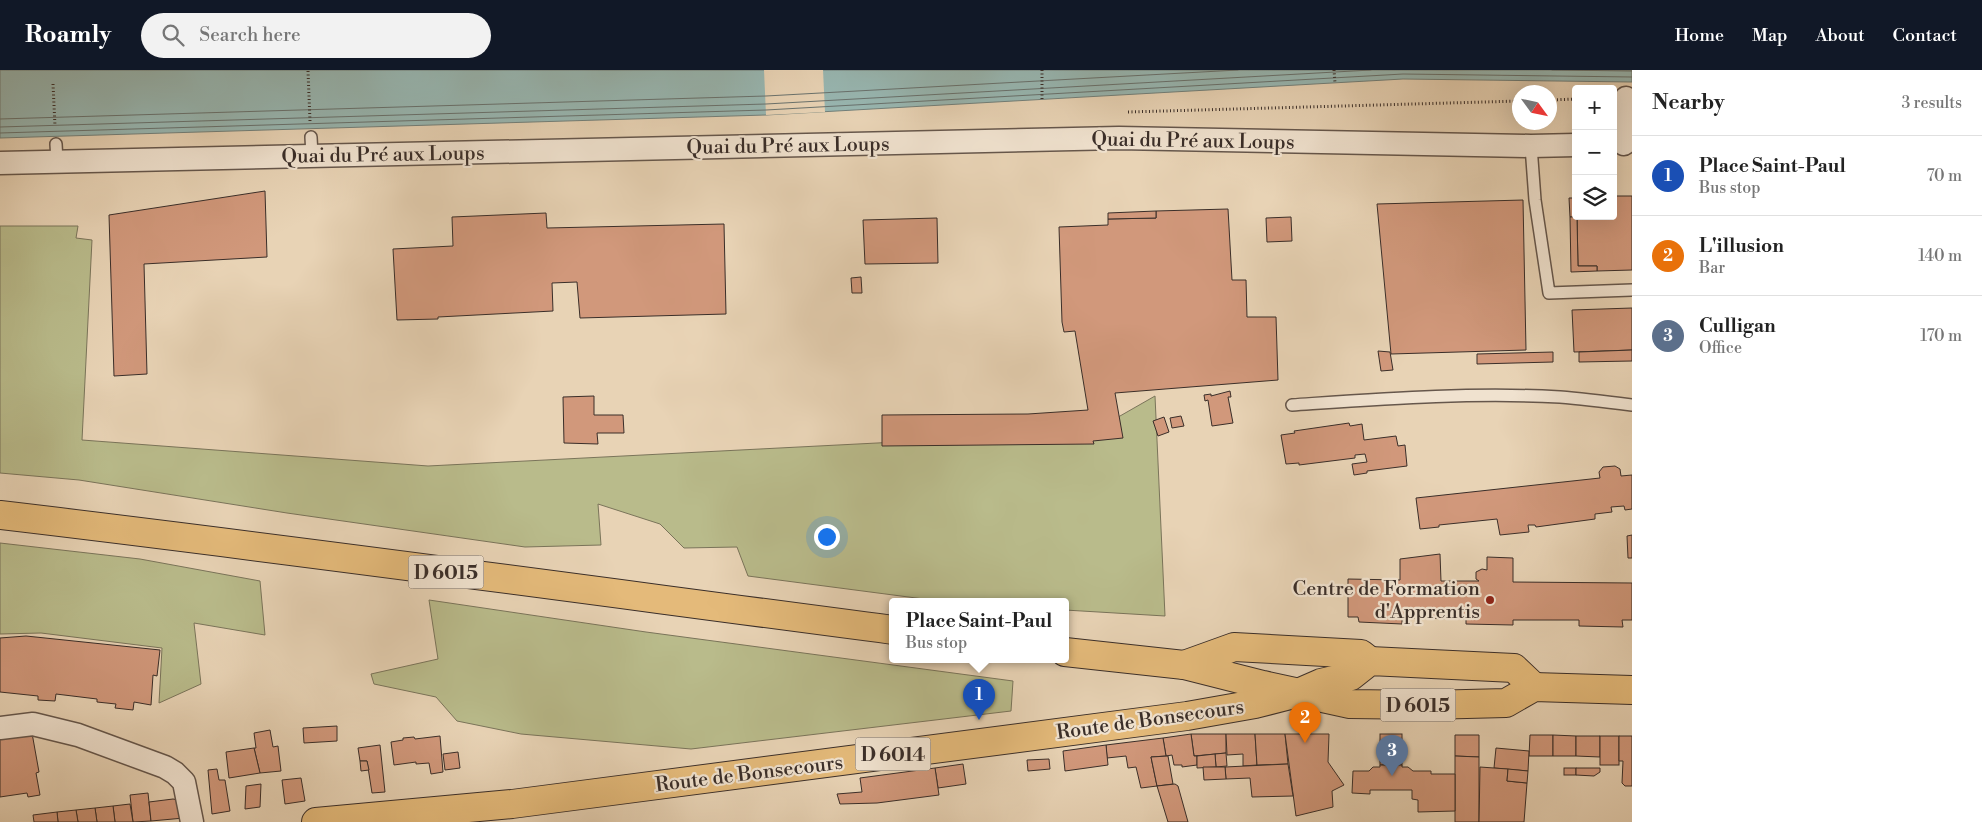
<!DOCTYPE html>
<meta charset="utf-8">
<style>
body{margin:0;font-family:"Libre Bodoni",serif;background:#f2f2f2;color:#222}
.controls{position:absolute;right:15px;top:15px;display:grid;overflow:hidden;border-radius:5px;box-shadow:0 5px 20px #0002}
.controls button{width:45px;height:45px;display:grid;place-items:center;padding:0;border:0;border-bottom:1px solid #e0e0e0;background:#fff;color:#222;font:25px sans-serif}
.compass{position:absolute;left:1512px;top:15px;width:45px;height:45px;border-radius:50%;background:#fff;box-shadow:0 5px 20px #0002;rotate:123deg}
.you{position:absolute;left:826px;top:466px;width:18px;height:18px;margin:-12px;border:4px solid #fff;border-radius:50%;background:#1a73e8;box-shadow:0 0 0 8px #1a73e833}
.badge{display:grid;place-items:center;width:32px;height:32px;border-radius:50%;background:#111827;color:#fff;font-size:16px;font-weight:700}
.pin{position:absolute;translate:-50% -41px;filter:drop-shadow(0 1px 2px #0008)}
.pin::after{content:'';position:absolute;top:26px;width:18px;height:15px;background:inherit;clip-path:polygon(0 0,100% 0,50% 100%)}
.popup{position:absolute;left:889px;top:528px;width:180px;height:65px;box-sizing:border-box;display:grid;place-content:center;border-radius:5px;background:#fff;filter:drop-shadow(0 1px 4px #0005);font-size:16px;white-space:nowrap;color:#767676}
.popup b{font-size:19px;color:#222}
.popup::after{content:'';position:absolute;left:50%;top:100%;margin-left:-10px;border:10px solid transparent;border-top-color:#fff}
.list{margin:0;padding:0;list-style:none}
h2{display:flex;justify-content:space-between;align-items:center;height:65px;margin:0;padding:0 20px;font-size:21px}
h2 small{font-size:16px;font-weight:400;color:#767676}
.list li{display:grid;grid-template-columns:32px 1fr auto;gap:15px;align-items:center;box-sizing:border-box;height:80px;padding:0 20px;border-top:1px solid #e0e0e0}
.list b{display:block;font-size:19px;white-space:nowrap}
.list p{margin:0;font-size:16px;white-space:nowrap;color:#767676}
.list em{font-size:16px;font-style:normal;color:#767676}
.icon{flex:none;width:28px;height:28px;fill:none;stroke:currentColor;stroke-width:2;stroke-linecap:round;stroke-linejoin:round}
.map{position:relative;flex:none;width:1632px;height:752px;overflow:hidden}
header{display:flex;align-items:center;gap:30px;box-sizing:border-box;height:70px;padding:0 25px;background:#111827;color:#fff}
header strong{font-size:24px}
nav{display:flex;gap:28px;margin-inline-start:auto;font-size:18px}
.search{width:350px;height:45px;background:#f2f2f2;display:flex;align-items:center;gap:12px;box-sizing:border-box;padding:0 18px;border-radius:28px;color:#767676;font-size:19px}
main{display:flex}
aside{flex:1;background:#fff}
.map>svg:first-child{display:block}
.green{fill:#b9bb8b;stroke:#7a745a}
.water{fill:#98b7b2;stroke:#72807b}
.pier{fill:#e8d3b5}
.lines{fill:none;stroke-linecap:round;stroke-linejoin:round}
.shore{stroke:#69726e;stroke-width:1}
.building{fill:#d1987b;stroke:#3a2e29}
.lane-casing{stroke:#66574c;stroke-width:14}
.street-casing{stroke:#66574c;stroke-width:25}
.primary-casing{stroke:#3a2e29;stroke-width:30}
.path{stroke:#3a2e29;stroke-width:3;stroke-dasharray:1 2.5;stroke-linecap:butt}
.lane{stroke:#f0e2cf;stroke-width:11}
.street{stroke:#f0e2cf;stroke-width:22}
.primary{stroke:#e4ba7a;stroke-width:28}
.poi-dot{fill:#8f2418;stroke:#f0e2cf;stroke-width:2}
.labels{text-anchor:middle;stroke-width:4.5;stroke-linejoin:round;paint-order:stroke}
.shield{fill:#f0e2cf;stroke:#71645b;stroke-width:1}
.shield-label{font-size:19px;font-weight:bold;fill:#3a2e29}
.street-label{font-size:20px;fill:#3a2e29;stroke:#f0e2cf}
.poi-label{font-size:20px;fill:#3a2e29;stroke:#f0e2cf;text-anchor:end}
</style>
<header>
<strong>Roamly</strong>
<div class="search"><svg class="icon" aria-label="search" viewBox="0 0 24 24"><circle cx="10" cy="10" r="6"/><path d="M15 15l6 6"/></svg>Search here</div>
<nav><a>Home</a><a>Map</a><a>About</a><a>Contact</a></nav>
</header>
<main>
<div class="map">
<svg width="1632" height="752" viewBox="0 0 1632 752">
<rect width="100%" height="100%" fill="#e8d3b5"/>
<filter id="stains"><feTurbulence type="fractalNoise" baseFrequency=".004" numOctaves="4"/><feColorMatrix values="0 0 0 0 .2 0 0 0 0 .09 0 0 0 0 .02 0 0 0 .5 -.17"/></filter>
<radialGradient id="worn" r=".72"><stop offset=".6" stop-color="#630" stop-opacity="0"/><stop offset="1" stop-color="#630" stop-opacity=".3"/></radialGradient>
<g class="green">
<path d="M0,156H78L76,168L92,170L82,370L428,396L1092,362L1155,326L1165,546L1065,540V531H939L748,506L737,477L684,478L660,454L598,434L601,475L525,477L287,443L79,410L0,403Z"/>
<path d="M0,473L140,489L260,511L265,565L194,553L201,614L159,633L162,578L41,563L0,564Z"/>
<path d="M429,530L646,562L1013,611L1011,641L691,679L521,664L457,651L436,627L374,614L371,604L438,589Z"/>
</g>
<path class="water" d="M0,0H1632V12L1403,9L766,45L0,68Z"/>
<path class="pier" d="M764,0H823L825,42L766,45Z"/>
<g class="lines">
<g class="shore">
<path d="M1552,0L1632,1"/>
<path d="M0,49L766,26L1238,0"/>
<path d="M0,57L766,34L1371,0"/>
<path d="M0,63L766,40L1403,4L1632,7"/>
</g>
</g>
<g class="building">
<path d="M265,121L267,187L144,194L147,304L114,306L109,145Z"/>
<path d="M1613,126H1632V200L1597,201V196H1578L1577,147H1570L1569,128H1576V146H1613Z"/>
<path d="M1523,130L1526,280L1391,284L1377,134Z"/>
<path d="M1228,139L1232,210H1246L1247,247H1276L1278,310L1115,323L1123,368L1093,371L1094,374L882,376V345L1028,344L1088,340L1075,261L1064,262L1062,252L1059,157L1108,155V149L1156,148V141Z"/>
<path d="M1156,141V148L1108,149V143Z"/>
<path d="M546,143L547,158L724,154L726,244L580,248L577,212L552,213L553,241L438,247V249L397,250L393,179L453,176L452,147Z"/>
<path d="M1291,147L1292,171L1267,172L1266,148Z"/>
<path d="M1570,147H1577L1578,196H1597V201L1571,202Z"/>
<path d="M937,148L938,193L865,194L863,150Z"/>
<path d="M861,207L862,223H852L851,208Z"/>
<path d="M1632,238V280L1574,282L1572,240Z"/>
<path d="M1632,280V291L1579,292V282Z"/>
<path d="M1378,281L1390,282L1393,300L1381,301Z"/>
<path d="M1553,282V292L1477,294V284Z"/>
<path d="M1230,321L1231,327H1228L1233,353L1212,356L1208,330L1205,331L1204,325L1211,324V326Z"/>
<path d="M594,326V345H623L624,363H597L598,374L564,373L563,327Z"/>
<path d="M1181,346L1184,356L1172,358L1170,348Z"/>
<path d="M1164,347L1169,362L1158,366L1153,351Z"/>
<path d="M1349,353L1350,356L1362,354L1364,370L1396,366L1398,376L1405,375L1407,396L1367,401V403L1354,405L1352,394L1367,392L1365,384L1355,385V388L1299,395V393L1286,394L1281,365L1295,363L1294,361Z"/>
<path d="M1615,396L1620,399L1621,406L1632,405V439L1625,440L1624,436L1611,437L1612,442L1595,444V449L1536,457L1535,455H1528L1529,462L1500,465L1497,449L1439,455V457L1420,459L1416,428L1600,408L1599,402L1603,397Z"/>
<path d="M1632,465V488H1628L1627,466Z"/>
<path d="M1440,484L1441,511H1479L1476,509V502L1482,499L1487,500V487L1513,488V512L1632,513V550H1622L1623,557L1579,556V550H1513V555L1466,554V549L1402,548V554L1359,552L1358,547H1348V509L1400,510V489Z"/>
<path d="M26,566L160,580L157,606L153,605L151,635L134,632L133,640L115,638L116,634L97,632V629L56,624L55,631L38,630V626L0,622V568Z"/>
<path d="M337,656V671L304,673L303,658Z"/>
<path d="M270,660L273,677L278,676L281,701L260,703L254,678H256L254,663Z"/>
<path d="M32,663L39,702L36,703L40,725L28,727L27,723L0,727V667Z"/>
<path d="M1191,664H1226V683L1194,686Z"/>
<path d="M1191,664L1194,686H1197V695L1182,697V695H1174L1172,685L1166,686L1163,668Z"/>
<path d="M1226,664H1255L1257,695L1243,696V684L1227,685Z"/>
<path d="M1255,664H1285L1288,694L1257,695Z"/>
<path d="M1285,664H1329L1328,692L1344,715L1332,721L1333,737L1296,746Z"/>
<rect x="1380" y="664" width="22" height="31"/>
<path d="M1455,665H1479V687L1455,686Z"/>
<path d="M1530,665H1553V686H1529Z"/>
<path d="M1553,665L1576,666V686H1553Z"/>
<path d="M440,666L443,702L431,704L429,693L416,694V692L394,695L391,672L403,670V668L414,667L415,669Z"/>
<path d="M1576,666H1600V687L1576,686Z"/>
<rect x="1600" y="666" width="19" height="29"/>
<path d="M1619,666H1632V716H1625L1622,713L1623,691H1619Z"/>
<path d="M1163,668L1166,686L1151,687L1157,716L1141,718L1136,697L1128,698L1126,686L1107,688L1106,675Z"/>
<path d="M380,675L385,722L372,723L367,691H360L358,678Z"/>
<path d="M1106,675L1108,695L1065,701L1063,681Z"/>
<path d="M254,678L260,703L229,708L226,682Z"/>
<path d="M1496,678L1529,681L1528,701L1494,698Z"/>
<path d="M458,682L460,698L445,700L443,684Z"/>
<path d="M1226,683L1227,696L1216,697L1215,684Z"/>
<path d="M1215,684L1216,697L1197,698V686Z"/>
<path d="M1168,686L1173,714L1157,716L1151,687Z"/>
<path d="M1455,686L1479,687V752H1455Z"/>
<path d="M1049,689L1050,699L1028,701L1027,690Z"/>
<path d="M360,691H367L369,700L361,701Z"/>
<path d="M963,694L966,714L938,718L935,698Z"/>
<path d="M1288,694L1293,726L1252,727L1250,708L1226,709L1225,697Z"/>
<path d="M1380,695H1402V697H1408L1413,701H1431V704H1455V741L1418,742V730L1412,729V720H1370V724L1352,723L1353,701H1369L1373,697H1380Z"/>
<path d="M1203,697H1225L1226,709L1204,710Z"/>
<path d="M1480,697L1508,699L1507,711L1527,713L1524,752H1479Z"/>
<path d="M935,698L939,725L877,733L840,734L837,724L862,722L860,708Z"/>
<rect x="1564" y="698" width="12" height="7"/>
<path d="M1576,698H1600V702L1594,706L1576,705Z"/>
<path d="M217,699L219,710H225L230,741L212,744L208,700Z"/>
<path d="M1508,699L1528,701L1527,713L1507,711Z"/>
<path d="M301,708L305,731L285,734L282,710Z"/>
<path d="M261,714L260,737L245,739L246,716Z"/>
<path d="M1175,714L1178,716L1188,752H1168L1157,716Z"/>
<path d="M148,723L151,751L133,752L130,725Z"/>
<path d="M173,729L179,730L184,748L151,751L149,732Z"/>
<path d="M130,734L133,752H115L113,736Z"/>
<path d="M113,736L115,752H97L95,738Z"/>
<path d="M95,738L97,752H78L76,740Z"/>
<path d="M76,740L78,752H58L57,742Z"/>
<path d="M57,742L58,752H34L33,745Z"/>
</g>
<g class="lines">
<g class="lane-casing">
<g id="lane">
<path d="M311,67L312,86"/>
<path d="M56,74L57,91"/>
<path d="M1531,76L1535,130L1549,223L1632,220"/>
<path d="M1292,335C1381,329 1470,322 1560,327C1584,329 1608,332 1632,335"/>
</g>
</g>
<g class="street-casing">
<g id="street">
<path d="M1624,74L1626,28"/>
<path d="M0,93L1119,68L1531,76L1576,75"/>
<path d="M0,658L33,654L78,665L165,697L175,703L184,712L192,752"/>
</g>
</g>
<g class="primary-casing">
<g id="primary">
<path d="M0,445C298,480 595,521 893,560"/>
<path d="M1065,582L1184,595L1263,615L1350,634L1427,635L1506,633L1534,617L1632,620"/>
<path d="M1184,595L1234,577L1361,584L1370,591"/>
<path d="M316,752L512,734L1187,646L1255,634L1298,623L1321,613L1351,606L1370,591L1514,598L1534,617"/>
</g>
</g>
<g class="path">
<path d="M1042,0V30"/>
<path d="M1334,0L1335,13"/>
<path d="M308,1L310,51"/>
<path d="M53,14L55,56"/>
<path d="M1550,30L1576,29"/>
<path d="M1128,42L1520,31"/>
</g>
<use href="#lane" class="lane"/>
<use href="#street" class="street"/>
<use href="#primary" class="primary"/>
</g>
<circle class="poi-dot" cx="1490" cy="530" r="5"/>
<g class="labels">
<g class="shield">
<rect x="408.5" y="485.5" width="75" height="33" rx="4"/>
<rect x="1380.5" y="618.5" width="75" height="33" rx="4"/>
<rect x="855.5" y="667.5" width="75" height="33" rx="4"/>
</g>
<g class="shield-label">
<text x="446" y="509">D 6015</text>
<text x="1418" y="642">D 6015</text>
<text x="893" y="691">D 6014</text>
</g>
<g class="street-label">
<text transform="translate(1193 70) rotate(1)" y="7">Quai du Pré aux Loups</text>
<text transform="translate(788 75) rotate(-1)" y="7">Quai du Pré aux Loups</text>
<text transform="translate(383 84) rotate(-1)" y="7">Quai du Pré aux Loups</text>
<text transform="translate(1150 649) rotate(-8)" y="7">Route de Bonsecours</text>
<text transform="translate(749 703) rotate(-7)" y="7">Route de Bonsecours</text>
</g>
<g class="poi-label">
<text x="1480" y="525">Centre de Formation<tspan x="1480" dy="23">d'Apprentis</tspan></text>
</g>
</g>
<rect width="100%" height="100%" filter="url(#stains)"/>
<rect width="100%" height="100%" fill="url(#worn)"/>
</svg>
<div class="controls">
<button>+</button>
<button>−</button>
<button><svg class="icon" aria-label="layers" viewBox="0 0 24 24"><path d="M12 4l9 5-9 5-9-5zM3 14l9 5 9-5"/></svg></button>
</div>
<svg class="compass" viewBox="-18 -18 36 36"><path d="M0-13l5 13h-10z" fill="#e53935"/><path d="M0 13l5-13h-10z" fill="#767676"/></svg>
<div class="you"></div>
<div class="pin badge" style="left:979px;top:650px;background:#1a4fb4">1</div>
<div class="popup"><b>Place Saint-Paul</b>Bus stop</div>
<div class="pin badge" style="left:1305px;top:673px;background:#e8710a">2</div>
<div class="pin badge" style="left:1392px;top:706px;background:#5c6f8a">3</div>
</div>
<aside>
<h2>Nearby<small>3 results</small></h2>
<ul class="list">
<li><span class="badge" style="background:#1a4fb4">1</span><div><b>Place Saint-Paul</b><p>Bus stop</p></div><em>70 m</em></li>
<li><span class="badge" style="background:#e8710a">2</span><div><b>L'illusion</b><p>Bar</p></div><em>140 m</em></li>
<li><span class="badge" style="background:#5c6f8a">3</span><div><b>Culligan</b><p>Office</p></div><em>170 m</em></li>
</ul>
</aside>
</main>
